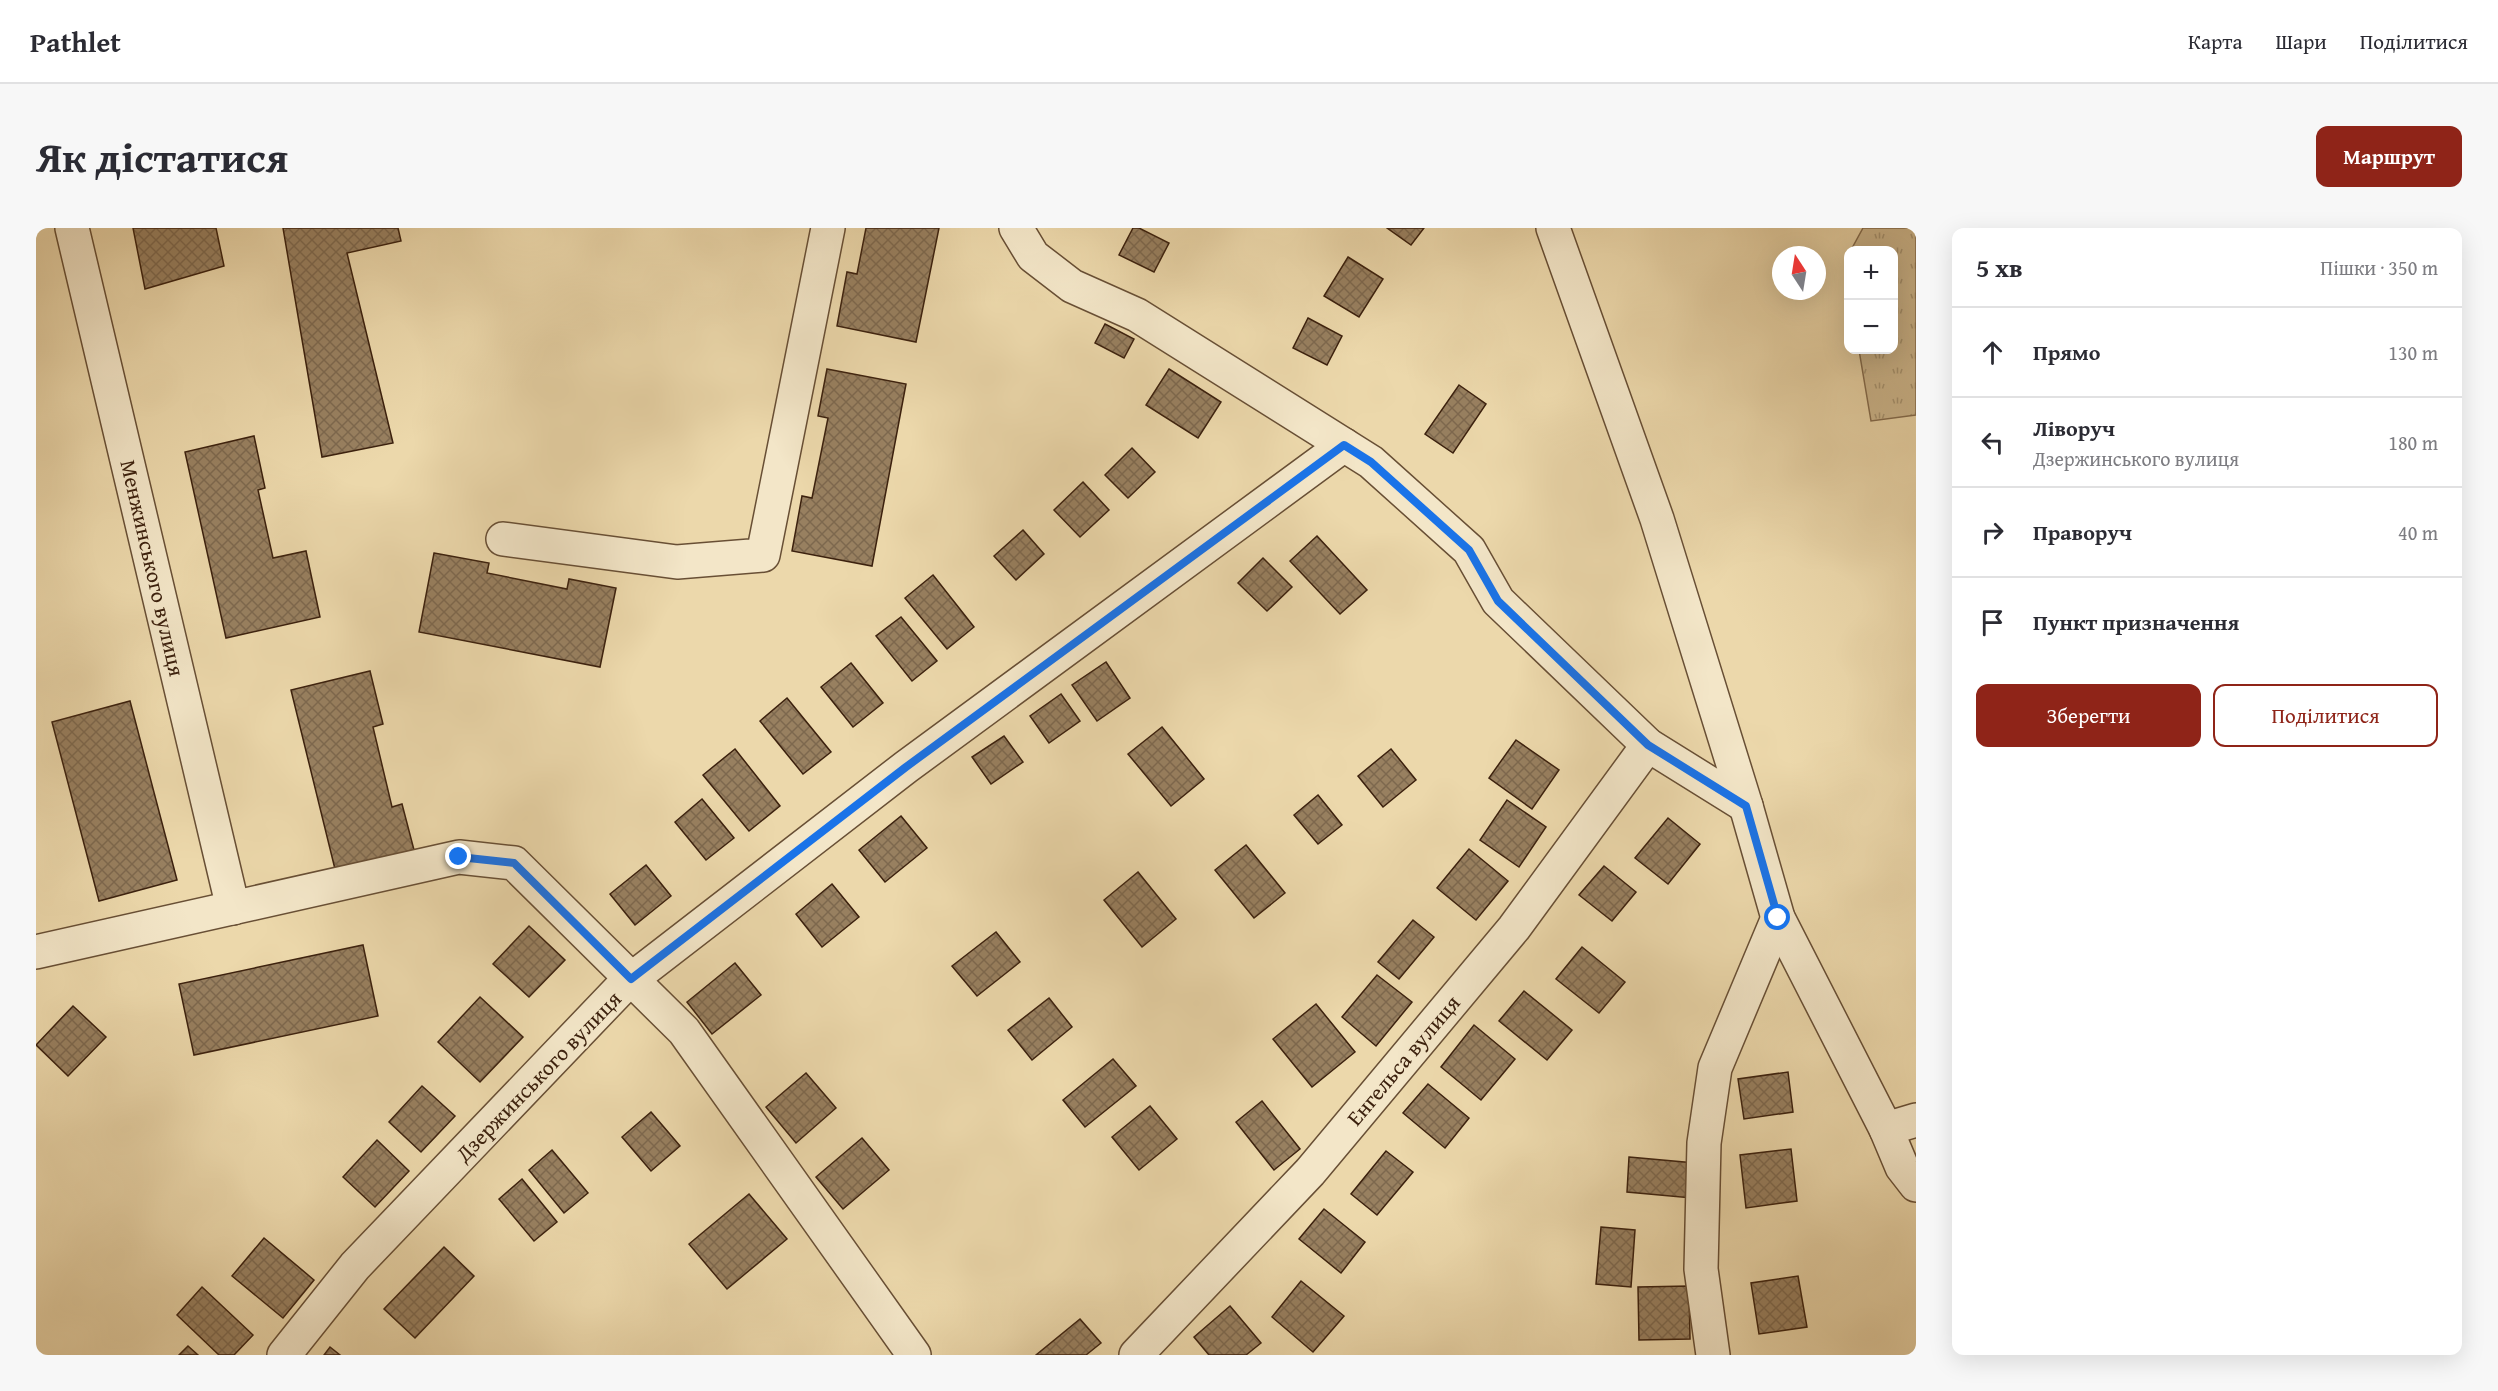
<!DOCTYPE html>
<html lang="uk">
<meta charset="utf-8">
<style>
body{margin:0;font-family:"Gentium Book Plus",serif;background:#f7f7f7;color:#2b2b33}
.controls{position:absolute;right:18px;top:18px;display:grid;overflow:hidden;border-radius:12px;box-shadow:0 6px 24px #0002}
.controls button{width:54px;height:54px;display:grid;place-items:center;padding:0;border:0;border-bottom:2px solid #e1e1e2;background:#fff;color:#2b2b33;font:30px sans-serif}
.compass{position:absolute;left:1736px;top:18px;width:54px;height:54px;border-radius:50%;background:#fff;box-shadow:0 6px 24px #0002;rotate:348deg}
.stop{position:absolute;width:18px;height:18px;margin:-14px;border:4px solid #1a73e8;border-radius:50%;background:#fff}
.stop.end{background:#1a73e8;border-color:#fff;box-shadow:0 2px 6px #0008}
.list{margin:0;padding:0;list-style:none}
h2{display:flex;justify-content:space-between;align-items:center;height:78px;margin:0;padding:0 24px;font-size:26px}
h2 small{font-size:20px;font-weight:400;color:#7c7c81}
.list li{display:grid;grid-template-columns:39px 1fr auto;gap:18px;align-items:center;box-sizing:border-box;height:90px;padding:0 24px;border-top:2px solid #e1e1e2}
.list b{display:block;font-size:22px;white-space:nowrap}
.list p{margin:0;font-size:20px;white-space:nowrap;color:#7c7c81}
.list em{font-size:20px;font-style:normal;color:#7c7c81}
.actions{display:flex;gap:12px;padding:18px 24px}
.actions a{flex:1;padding:14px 0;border:2px solid #8f2418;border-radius:12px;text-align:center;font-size:21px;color:#8f2418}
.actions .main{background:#8f2418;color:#fff}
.icon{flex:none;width:33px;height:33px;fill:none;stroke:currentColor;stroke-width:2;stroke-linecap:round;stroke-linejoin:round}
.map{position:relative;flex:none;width:1880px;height:1127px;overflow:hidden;border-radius:12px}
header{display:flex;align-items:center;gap:36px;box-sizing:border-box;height:84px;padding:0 30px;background:#fff;border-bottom:2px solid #e1e1e2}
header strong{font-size:28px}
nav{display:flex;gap:33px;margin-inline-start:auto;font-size:21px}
.intro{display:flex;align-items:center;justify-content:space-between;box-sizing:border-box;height:144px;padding:0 36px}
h1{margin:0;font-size:42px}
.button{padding:15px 27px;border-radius:12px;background:#8f2418;color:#fff;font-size:21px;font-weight:700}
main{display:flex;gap:36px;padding:0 36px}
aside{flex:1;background:#fff;border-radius:12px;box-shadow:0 6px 24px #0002}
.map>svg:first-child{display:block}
.grass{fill:url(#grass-tufts);stroke:#856d4f;stroke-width:1.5}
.building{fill:url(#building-cross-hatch);stroke:#3c210e;stroke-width:1.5}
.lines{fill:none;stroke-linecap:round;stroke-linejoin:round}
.minor-casing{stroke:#684f35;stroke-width:36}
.minor{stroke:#f3e6c8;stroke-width:33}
.route{stroke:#1a73e8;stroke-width:8}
.labels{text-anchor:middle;stroke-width:5;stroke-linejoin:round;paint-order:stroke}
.street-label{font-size:22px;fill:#3c210e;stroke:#f3e6c8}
</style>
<header>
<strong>Pathlet</strong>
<nav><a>Карта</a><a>Шари</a><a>Поділитися</a></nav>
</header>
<div class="intro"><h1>Як дістатися</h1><a class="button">Маршрут</a></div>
<main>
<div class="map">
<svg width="1880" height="1127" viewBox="0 0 1880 1127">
<defs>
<pattern id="grass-tufts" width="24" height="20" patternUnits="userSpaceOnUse" patternTransform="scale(1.5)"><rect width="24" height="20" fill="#ceb990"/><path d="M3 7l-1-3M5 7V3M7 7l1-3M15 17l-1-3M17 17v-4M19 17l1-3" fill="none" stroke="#a89674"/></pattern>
<pattern id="building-cross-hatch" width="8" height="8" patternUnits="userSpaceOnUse" patternTransform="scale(1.5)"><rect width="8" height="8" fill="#988060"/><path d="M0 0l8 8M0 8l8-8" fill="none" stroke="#7d684e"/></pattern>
</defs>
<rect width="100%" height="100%" fill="#ecd8ab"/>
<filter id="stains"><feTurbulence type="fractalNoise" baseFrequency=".00333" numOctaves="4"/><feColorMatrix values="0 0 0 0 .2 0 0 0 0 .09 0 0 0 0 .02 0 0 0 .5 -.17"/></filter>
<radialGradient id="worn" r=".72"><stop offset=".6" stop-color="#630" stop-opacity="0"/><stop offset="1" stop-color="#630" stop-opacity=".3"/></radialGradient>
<path class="grass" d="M1827,0H1880V187L1835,193L1823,122H1858V22H1815Z"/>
<g class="building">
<path d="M97,0H180L188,38L109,61Z"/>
<path d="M247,0H362L365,13L311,25L357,215L286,229Z"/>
<path d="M830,0H903L880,114L801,98L811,44L821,46Z"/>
<path d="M1097,0H1103L1133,15L1118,44L1083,27Z"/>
<path d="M1351,0H1388L1375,17Z"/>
<path d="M1312,29L1347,51L1323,89L1288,68Z"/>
<path d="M1272,90L1306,108L1291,137L1257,120Z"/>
<path d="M1069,96L1098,111L1088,130L1059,115Z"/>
<path d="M791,141L870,156L836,338L756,323L766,268L776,270L792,190L782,188Z"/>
<path d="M1133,141L1185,174L1162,210L1110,177Z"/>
<path d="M1423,157L1450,176L1417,225L1389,206Z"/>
<path d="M218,208L229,260L222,262L237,330L270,323L284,389L190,410L149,224Z"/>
<path d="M1096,220L1119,244L1092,270L1069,247Z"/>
<path d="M1047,254L1073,282L1044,309L1018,282Z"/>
<path d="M987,302L1008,326L980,352L958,328Z"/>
<path d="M1281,308L1331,362L1304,386L1254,333Z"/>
<path d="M398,325L453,335L451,345L531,361L533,351L580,360L564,439L383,404Z"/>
<path d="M1227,330L1256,359L1231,383L1202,355Z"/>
<path d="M897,347L938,399L911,421L869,370Z"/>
<path d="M865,389L901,433L876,453L840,408Z"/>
<path d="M1070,434L1094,470L1061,493L1036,457Z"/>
<path d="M815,435L847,475L817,499L785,459Z"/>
<path d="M334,443L347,496L337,499L356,579L366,576L378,622L299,641L255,462Z"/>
<path d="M1025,466L1044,493L1013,515L994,488Z"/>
<path d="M751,470L795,524L767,546L724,493Z"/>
<path d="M94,473L141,652L63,673L16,494Z"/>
<path d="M1126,499L1168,551L1135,578L1092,526Z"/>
<path d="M968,508L987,534L955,556L936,529Z"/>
<path d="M1480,512L1523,542L1496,581L1453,550Z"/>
<path d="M699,521L744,578L713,603L667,547Z"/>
<path d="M1355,521L1380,552L1347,579L1322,548Z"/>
<path d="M1282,567L1306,597L1282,616L1258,587Z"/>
<path d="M666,571L698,610L670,632L639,594Z"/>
<path d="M1471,572L1510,599L1483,639L1444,612Z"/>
<path d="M865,588L891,620L849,654L823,622Z"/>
<path d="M1632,590L1664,616L1632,656L1599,630Z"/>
<path d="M1210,617L1249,665L1218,690L1179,642Z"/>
<path d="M1433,621L1472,653L1440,692L1401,660Z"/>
<path d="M610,637L635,668L599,697L574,666Z"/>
<path d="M1568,638L1600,664L1576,693L1543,667Z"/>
<path d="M1102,644L1140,691L1106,719L1068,672Z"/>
<path d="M796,656L823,689L786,719L760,686Z"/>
<path d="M1377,692L1398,709L1363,751L1342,734Z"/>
<path d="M493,698L529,732L493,769L457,736Z"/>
<path d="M960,704L984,734L941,768L916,738Z"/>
<path d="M327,717L342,788L158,827L143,756Z"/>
<path d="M1546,719L1589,754L1563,785L1520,751Z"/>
<path d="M699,735L725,767L676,806L651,774Z"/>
<path d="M1341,747L1376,774L1340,818L1306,789Z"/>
<path d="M1488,763L1536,802L1511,832L1463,793Z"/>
<path d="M444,769L487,809L444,854L402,814Z"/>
<path d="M1013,770L1036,799L996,832L972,802Z"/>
<path d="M1280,776L1319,824L1276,859L1237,811Z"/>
<path d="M37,778L70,809L32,848L0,817Z"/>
<path d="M1438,797L1479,831L1445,872L1405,839Z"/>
<path d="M1077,831L1100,858L1049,899L1027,872Z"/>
<path d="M1752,844L1757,884L1708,891L1702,851Z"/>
<path d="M770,845L800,880L760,915L730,879Z"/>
<path d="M1392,856L1433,890L1409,920L1367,885Z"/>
<path d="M386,858L419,888L385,924L353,894Z"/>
<path d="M1226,873L1264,921L1238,942L1200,894Z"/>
<path d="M1114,878L1141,911L1103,942L1076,909Z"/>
<path d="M615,884L644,918L615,943L586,909Z"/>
<path d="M826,910L853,942L807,981L780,949Z"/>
<path d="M341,912L373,943L339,979L307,949Z"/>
<path d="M1755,921L1761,973L1710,980L1704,927Z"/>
<path d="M516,922L552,965L528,985L493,942Z"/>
<path d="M1350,923L1377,944L1341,987L1315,966Z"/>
<path d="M1593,929L1659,935L1656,970L1591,964Z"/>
<path d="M486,951L521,994L498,1013L463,971Z"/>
<path d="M713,966L751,1011L691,1061L653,1016Z"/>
<path d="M1288,981L1329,1014L1305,1045L1263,1011Z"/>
<path d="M1565,999L1599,1002L1595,1059L1560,1056Z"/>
<path d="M228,1010L278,1052L247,1090L196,1048Z"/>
<path d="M408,1019L438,1048L379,1110L348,1081Z"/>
<path d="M1762,1048L1771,1099L1723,1106L1715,1055Z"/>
<path d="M1265,1053L1308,1088L1277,1124L1236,1089Z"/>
<path d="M1653,1058L1654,1111L1603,1112L1602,1059Z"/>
<path d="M166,1059L217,1107L198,1127H183L141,1087Z"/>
<path d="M1194,1078L1225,1115L1210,1127H1173L1158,1109Z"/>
<path d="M1044,1091L1065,1115L1050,1127H1000Z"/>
<path d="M152,1118L162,1127H143Z"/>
<path d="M294,1119L304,1127H288Z"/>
</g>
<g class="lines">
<g class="minor-casing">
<g id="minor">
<path d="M36,0L197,680"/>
<path d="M980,0L997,28L1036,58L1101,87L1335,234L1433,322L1462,373L1612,517L1710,578"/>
<path d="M1517,0L1621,291L1710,578L1742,690L1850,901L1866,939L1880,957"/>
<path d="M467,311L641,334L727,327L792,0"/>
<path d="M0,724L423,629L478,635L648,803L878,1127"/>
<path d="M1850,901L1880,892"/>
<path d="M248,1127L319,1038L588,757L870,539L1308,217"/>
<path d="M1100,1127L1274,944L1478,700L1612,517"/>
<path d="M1677,1127L1665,1041L1668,915L1679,840L1742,690"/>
</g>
</g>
<use href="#minor" class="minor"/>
</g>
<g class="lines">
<path class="route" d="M423,629L478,635L595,751L870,539L1308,217L1335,234L1433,322L1462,373L1612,517L1710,578L1742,690"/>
</g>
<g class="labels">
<g class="street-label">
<text transform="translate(117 340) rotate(77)" y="8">Менжинського вулиця</text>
<text transform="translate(1367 832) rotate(-50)" y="8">Енгельса вулиця</text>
<text transform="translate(502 848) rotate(-46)" y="8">Дзержинського вулиця</text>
</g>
</g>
<rect width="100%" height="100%" filter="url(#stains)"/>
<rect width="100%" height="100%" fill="url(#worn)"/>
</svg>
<div class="controls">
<button>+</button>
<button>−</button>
</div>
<svg class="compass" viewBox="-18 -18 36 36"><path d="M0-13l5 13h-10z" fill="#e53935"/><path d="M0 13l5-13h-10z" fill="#7c7c81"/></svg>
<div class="stop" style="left:1742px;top:690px"></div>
<div class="stop end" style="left:423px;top:629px"></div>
</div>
<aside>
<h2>5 хв<small>Пішки · 350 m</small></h2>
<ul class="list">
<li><svg class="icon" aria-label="ahead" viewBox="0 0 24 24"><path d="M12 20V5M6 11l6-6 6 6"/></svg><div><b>Прямо</b></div><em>130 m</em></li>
<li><svg class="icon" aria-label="left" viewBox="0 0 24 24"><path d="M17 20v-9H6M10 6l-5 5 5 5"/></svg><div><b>Ліворуч</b><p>Дзержинського вулиця</p></div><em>180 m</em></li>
<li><svg class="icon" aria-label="right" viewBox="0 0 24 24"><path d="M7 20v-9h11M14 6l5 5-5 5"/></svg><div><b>Праворуч</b></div><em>40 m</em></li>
<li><svg class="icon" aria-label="arrive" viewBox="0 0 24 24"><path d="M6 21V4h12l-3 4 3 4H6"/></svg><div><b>Пункт призначення</b></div></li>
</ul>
<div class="actions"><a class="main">Зберегти</a><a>Поділитися</a></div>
</aside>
</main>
